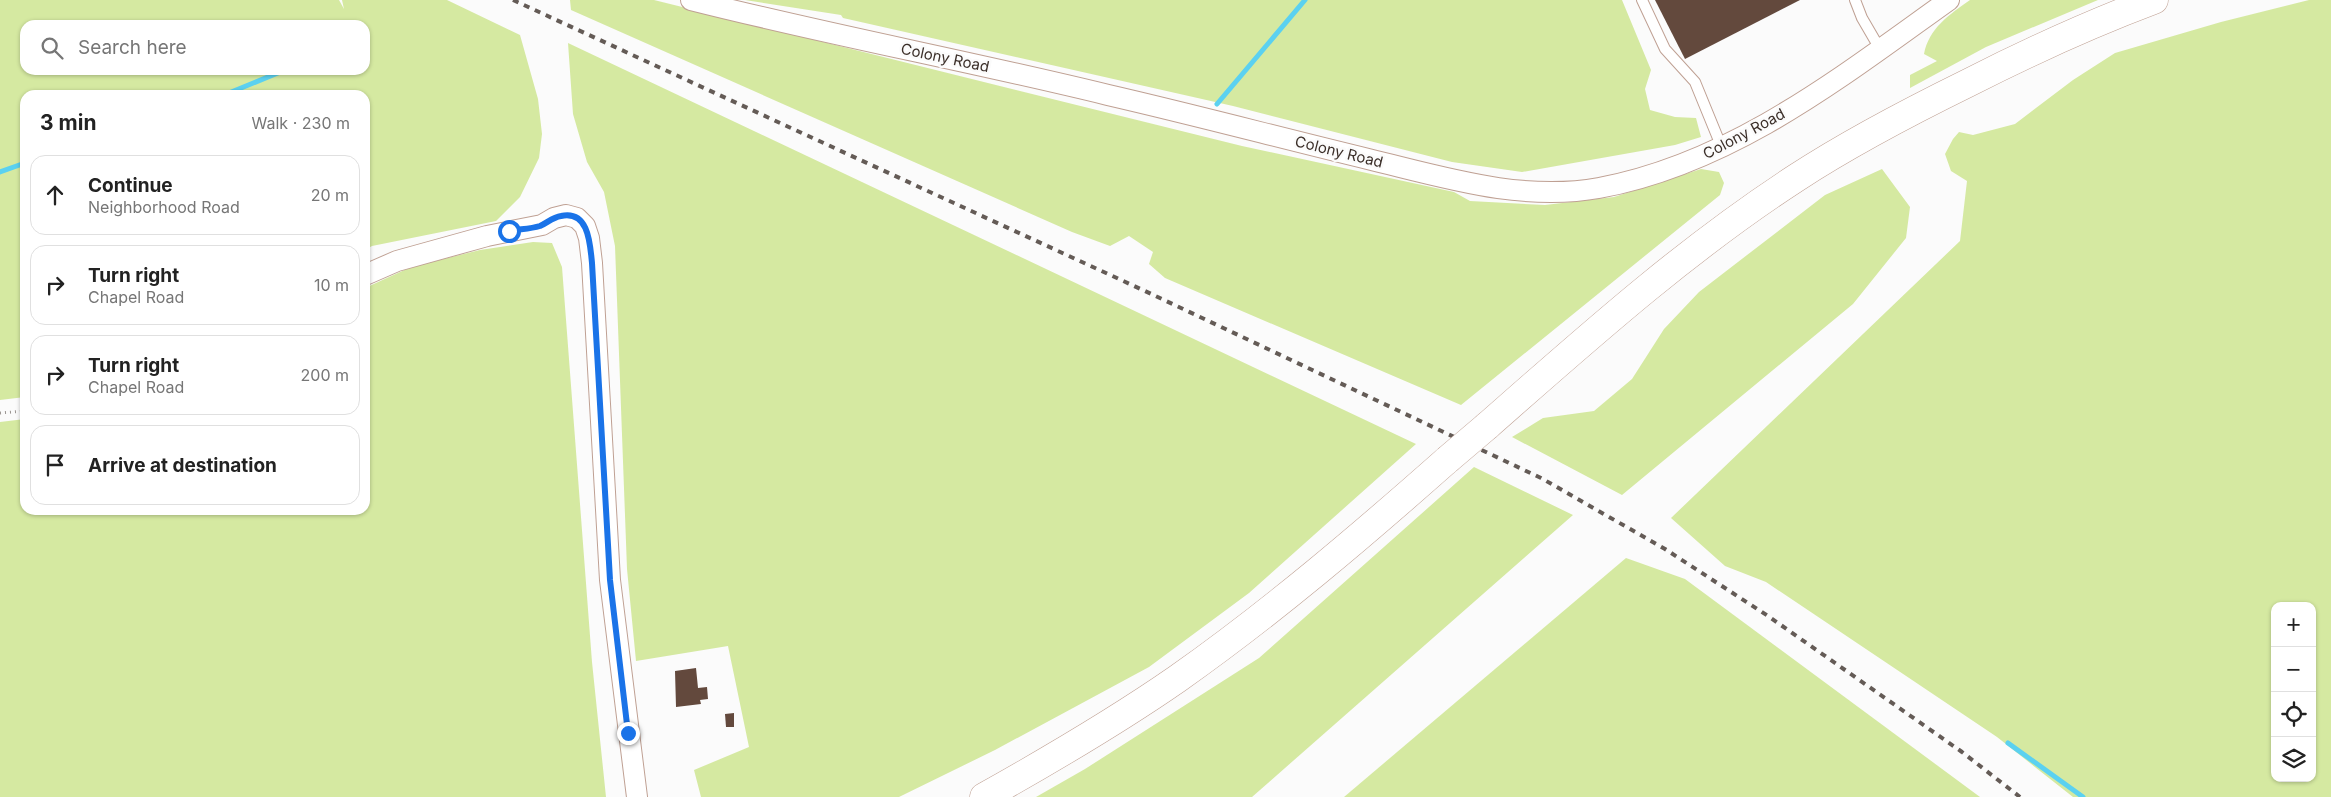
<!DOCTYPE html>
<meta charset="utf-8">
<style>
body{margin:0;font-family:Inter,sans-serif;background:#f2f2f2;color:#222}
.controls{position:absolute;right:15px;bottom:15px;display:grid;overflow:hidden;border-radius:10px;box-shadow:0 1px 4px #0004}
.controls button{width:45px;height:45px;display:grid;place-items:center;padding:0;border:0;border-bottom:1px solid #e0e0e0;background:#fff;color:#222;font:25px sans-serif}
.stop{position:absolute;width:15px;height:15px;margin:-11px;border:4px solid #1a73e8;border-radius:50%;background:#fff}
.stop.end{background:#1a73e8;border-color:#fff;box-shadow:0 1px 5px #0008}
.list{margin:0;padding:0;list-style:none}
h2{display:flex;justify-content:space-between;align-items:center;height:65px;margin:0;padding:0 20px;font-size:21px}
h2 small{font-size:16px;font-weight:400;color:#767676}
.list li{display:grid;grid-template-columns:32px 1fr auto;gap:15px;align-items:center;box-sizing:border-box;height:80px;margin:0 10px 10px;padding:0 10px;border:1px solid #e0e0e0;border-radius:15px}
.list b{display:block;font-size:19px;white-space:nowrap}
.list p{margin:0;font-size:16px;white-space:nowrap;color:#767676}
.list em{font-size:16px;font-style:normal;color:#767676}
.icon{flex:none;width:28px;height:28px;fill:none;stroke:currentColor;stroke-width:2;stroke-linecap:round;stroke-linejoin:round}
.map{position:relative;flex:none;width:2331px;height:797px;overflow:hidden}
.search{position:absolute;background:#fff;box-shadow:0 1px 4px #0004;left:20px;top:20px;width:350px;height:55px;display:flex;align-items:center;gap:12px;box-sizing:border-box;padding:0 18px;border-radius:15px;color:#767676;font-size:19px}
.panel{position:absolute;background:#fff;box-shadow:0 1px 4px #0004;left:20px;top:90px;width:350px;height:425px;border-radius:15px}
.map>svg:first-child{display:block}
.green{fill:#d5e9a1;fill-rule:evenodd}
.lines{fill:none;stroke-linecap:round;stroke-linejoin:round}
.stream{stroke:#5bd1f0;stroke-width:5}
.building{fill:#63493d}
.lane-casing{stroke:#bfa093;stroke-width:12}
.street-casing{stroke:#bfa093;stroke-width:22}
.highway-casing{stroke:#bfa093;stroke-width:29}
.path{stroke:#999390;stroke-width:3;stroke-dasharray:1 4;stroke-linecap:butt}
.lane{stroke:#fff;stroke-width:10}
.street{stroke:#fff;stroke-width:20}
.highway{stroke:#fff;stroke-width:28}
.rail{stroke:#645b56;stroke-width:4;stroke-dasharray:6 6;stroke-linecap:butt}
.highway-bridge-casing{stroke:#bfa093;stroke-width:29;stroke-linecap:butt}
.highway-bridge{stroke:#fff;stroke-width:28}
.route{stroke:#1a73e8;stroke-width:6}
.labels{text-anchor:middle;stroke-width:5;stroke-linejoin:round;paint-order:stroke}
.street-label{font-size:15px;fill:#3b2f29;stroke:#fbfbfb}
</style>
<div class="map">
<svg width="2331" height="797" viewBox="0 0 2331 797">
<rect width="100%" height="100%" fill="#fbfbfb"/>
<g class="green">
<path d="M0,0H339L344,9L342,0H447L520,35L538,99L542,134L539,158L520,197L496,221L372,246L365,250V95H25V397L0,400ZM25,25H365V70H25Z"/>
<path d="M570,0H654L1242,146L1454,192L1470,201L1545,205L1614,197L1701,169L1719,172L1724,183L1720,195L1461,405L1165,278L1149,264L1153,252L1129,236L1110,246L1072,232L571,10Z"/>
<path d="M745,0H1622L1651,70L1645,89L1650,110L1675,117L1696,118L1701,137L1675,145L1522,172L1452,162L1233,106L843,18L841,15Z"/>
<path d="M1970,0H2098L1986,47L1910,88V75L1937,61L1924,54C1929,28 1949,15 1970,0Z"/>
<path d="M2309,0H2331V797H2073L1997,737L1766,582L1725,566L1671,518L1960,241L1967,181L1951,171L1945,154L1953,139L1959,132L1973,135L2015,124L2073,80L2115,53L2221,22ZM2275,606H2312V778H2275Z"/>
<path d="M568,43L1416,444L1249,593L1149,667L995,750L899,797H701L694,770L749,747L728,646L636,661L627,569L615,246L604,192L587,162L573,114Z"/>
<path d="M1882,169L1910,207L1906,238L1853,304L1622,495L1512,437L1543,418L1594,411L1632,379L1664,329L1699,292L1825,195Z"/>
<path d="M533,242L552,243L562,267L592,662L606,797H0V422L25,419V510H365V288L411,267L480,250Z"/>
<path d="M1474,467L1573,515L1252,797H1036L1085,769L1259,658Z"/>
<path d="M1626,558L1685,579L1980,797H1344Z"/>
</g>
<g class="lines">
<g class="stream">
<path d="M224,95L285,70"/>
<path d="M1217,104L1305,0"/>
<path d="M0,172L25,163"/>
<path d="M2008,743L2083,797"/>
</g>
</g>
<g class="building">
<path d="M1655,0H1800L1685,59Z"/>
<path d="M696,668L698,688L707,687L708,699L700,700L701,704L676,707L675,671Z"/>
<path d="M734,713V727H726L725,714Z"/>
</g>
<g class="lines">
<g class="lane-casing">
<g id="lane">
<path d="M1642,0L1665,49L1695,82L1722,148"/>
<path d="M1855,0L1862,18L1880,49"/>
</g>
</g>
<g class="street-casing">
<g id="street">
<path d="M691,0C829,35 969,61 1108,95C1195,115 1281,138 1368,159C1443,177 1521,202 1599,188C1733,163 1841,77 1949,0"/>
<path d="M365,275L397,261L487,236L542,225L554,218L566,215L577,218L585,226L589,238L592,263L610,580L637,797"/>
</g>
</g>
<g class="highway-casing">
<g id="highway">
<path d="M1487,426C1586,339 1685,250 1796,178C1851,142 1909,112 1968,83C2029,52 2090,24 2154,0"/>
<path d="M984,797C1050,760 1115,722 1177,679C1272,612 1360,537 1447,460"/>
</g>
</g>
<path class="path" d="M0,413L25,411"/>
<use href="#lane" class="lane"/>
<use href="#street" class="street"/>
<use href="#highway" class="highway"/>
<path class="rail" d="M513,0L1145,291L1541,478L1665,549L1768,616L1962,752L2020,797"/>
<g class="highway-bridge-casing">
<path id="highway-bridge" d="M1447,460L1487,426"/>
</g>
<use href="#highway-bridge" class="highway-bridge"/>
</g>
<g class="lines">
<path class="route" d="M509,231C520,229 530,229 540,226C547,223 553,217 561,216C589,210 590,244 592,263L610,580L628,733"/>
</g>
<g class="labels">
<g class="street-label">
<text transform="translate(945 58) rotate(12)" y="5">Colony Road</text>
<text transform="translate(1744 134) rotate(-28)" y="5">Colony Road</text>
<text transform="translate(1339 152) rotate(14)" y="5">Colony Road</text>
</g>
</g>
</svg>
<div class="controls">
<button>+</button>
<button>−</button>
<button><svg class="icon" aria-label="locate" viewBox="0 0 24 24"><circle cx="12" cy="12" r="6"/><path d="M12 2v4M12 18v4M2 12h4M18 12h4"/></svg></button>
<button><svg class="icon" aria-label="layers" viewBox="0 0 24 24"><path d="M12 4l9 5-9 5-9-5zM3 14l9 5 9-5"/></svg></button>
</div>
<div class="stop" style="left:509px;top:231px"></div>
<div class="stop end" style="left:628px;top:733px"></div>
<div class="search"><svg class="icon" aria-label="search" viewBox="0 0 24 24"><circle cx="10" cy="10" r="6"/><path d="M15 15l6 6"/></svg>Search here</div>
<section class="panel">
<h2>3 min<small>Walk · 230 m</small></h2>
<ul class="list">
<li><svg class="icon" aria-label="ahead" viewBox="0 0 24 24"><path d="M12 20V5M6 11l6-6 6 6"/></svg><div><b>Continue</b><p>Neighborhood Road</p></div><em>20 m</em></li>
<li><svg class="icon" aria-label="right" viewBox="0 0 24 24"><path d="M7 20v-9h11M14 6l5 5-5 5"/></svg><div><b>Turn right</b><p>Chapel Road</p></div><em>10 m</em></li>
<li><svg class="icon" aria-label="right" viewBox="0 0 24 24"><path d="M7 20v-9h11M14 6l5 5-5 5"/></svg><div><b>Turn right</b><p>Chapel Road</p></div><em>200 m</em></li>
<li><svg class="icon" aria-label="arrive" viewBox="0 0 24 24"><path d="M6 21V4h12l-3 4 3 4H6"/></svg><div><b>Arrive at destination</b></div></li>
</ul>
</section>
</div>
